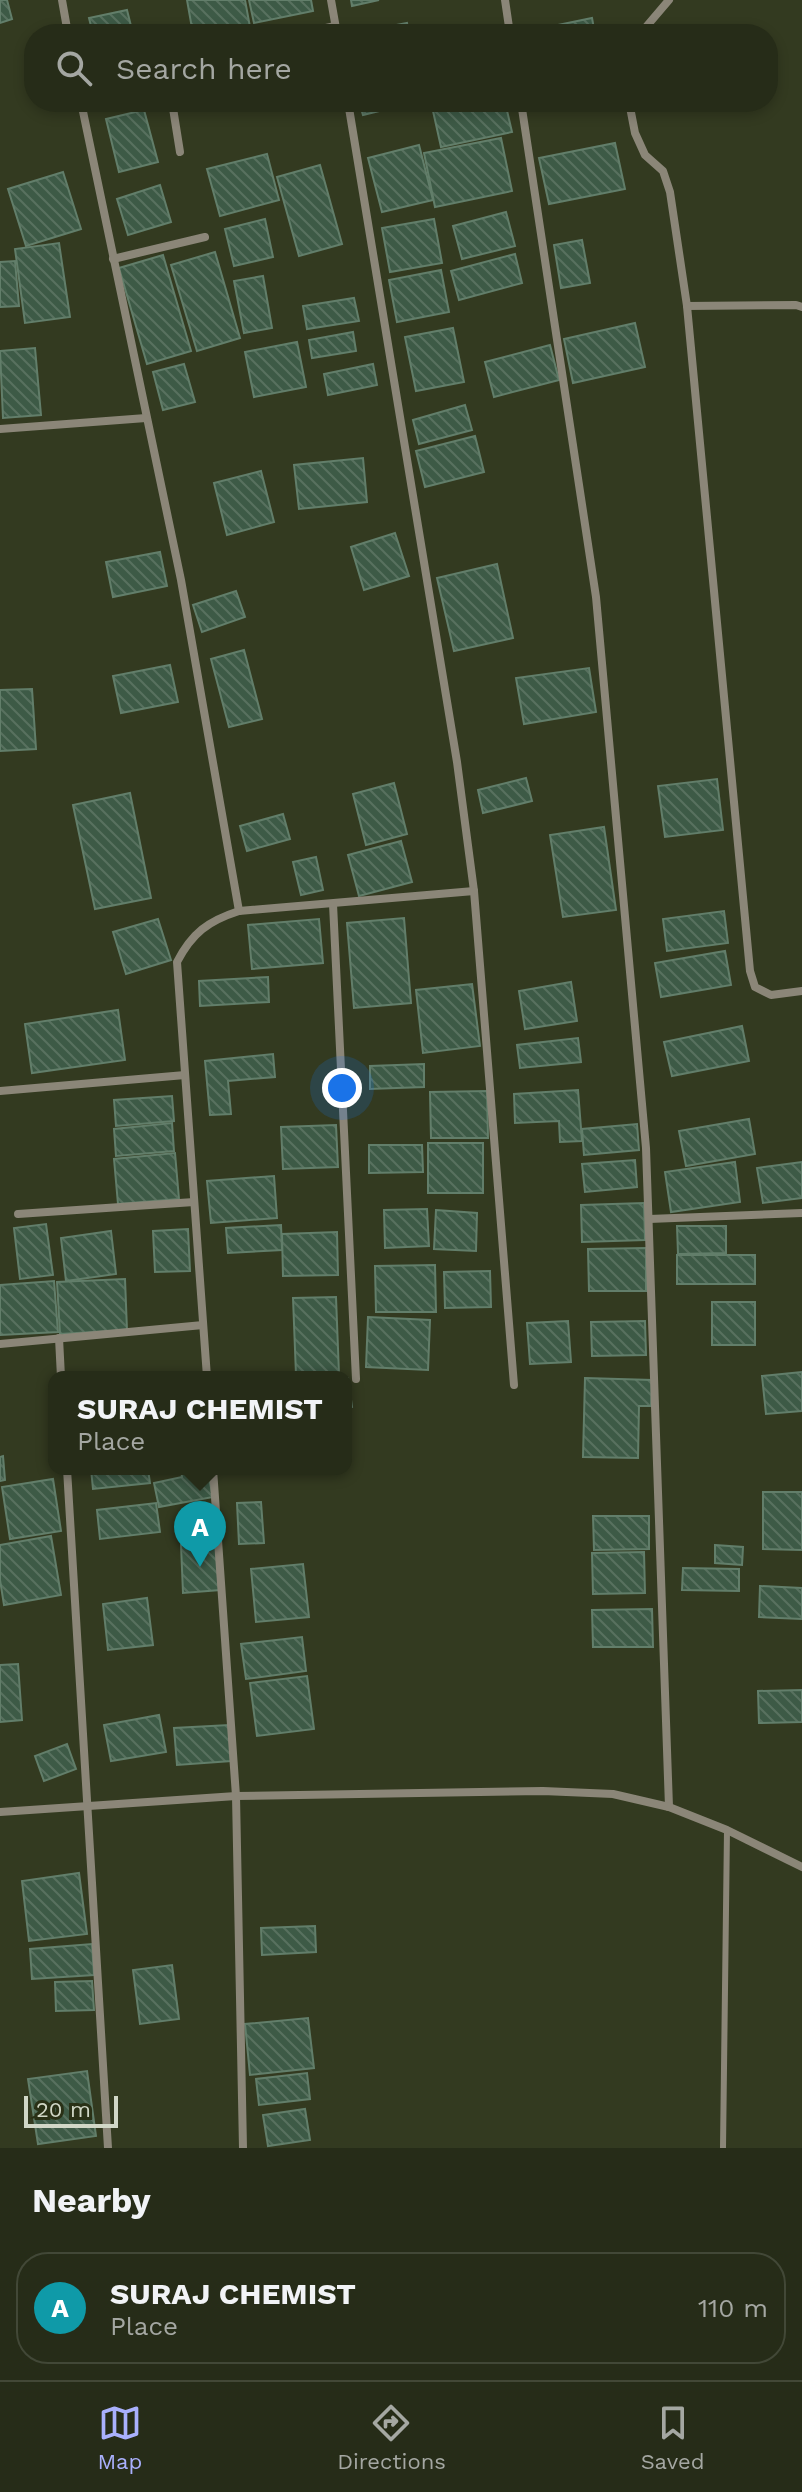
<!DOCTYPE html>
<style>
body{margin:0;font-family:"Work Sans",sans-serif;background:#323825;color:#f1f3f6}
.scale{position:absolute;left:24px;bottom:20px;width:94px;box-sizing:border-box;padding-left:8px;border:4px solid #d1d7c7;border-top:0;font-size:22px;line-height:28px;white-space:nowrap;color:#d1d7c7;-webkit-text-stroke:6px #293016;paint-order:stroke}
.you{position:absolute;left:342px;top:1088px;width:28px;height:28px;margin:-20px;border:6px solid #fff;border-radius:50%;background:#1a73e8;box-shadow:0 0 0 12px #1a73e833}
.badge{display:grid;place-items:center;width:52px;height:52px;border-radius:50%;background:#a9b0fc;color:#fff;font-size:26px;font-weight:700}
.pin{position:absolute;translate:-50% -66px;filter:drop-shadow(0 2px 4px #0008)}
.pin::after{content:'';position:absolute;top:42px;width:28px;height:24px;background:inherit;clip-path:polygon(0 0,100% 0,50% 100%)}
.popup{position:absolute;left:48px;top:1371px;width:304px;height:104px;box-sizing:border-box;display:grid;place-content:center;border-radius:16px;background:#262c18;filter:drop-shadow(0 2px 6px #0005);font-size:26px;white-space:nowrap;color:#a4a7a2}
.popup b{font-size:30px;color:#f1f3f6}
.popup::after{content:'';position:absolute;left:50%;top:100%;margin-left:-16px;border:16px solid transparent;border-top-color:#262c18}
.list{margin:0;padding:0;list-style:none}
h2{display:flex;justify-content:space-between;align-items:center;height:104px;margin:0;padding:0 32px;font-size:34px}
h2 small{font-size:26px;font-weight:400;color:#a4a7a2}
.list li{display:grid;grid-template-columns:52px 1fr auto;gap:24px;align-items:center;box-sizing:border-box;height:112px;margin:0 16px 16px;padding:0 16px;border:2px solid #424837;border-radius:32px}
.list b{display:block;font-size:30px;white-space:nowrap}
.list p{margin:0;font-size:26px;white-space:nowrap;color:#a4a7a2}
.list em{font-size:26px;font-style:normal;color:#a4a7a2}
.icon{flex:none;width:44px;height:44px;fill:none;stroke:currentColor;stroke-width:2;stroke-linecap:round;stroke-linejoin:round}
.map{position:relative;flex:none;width:802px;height:2148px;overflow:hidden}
.search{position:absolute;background:#262c18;box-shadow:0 4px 12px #0003;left:24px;right:24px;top:24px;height:88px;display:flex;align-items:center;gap:20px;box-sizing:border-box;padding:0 28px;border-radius:32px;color:#a4a7a2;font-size:30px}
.sheet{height:232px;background:#262c18}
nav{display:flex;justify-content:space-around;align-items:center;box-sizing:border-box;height:112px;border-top:2px solid #424837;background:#262c18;font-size:22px;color:#a4a7a2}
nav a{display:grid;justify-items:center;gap:4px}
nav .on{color:#a9b0fc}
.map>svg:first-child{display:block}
.building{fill:url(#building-back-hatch);stroke:#627e6a;stroke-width:2}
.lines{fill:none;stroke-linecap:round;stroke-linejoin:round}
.lane{stroke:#8b8678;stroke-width:6}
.street{stroke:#8b8678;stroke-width:8}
</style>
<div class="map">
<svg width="802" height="2148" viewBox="0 0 802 2148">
<defs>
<pattern id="building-back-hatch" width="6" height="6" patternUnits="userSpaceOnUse" patternTransform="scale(2)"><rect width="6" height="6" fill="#3d5a46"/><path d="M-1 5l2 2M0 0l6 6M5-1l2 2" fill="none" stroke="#58715f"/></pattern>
</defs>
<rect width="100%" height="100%" fill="#333a20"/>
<g class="building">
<path d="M0,0H7L12,19L0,23Z"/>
<path d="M187,0H245L250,27L207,34H193Z"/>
<path d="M249,0H311L313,11L254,23Z"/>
<path d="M351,0H379L352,6Z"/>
<path d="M127,10L133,34H93L89,18Z"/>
<path d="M592,18L595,34H519V33Z"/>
<path d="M407,23L409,34H350Z"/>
<path d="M359,102H416L363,115Z"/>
<path d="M431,102H505L512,132L441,147Z"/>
<path d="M144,110L158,162L119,172L106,119Z"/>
<path d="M501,138L512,191L435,207L424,153Z"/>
<path d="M615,143L625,189L549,204L539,158Z"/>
<path d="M419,145L433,200L382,212L368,158Z"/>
<path d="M267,154L279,200L220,216L207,169Z"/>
<path d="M320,165L342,244L299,256L277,177Z"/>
<path d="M63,172L81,229L26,246L8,189Z"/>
<path d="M160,185L171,222L128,235L117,199Z"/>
<path d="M506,212L515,246L462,259L453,226Z"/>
<path d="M265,219L273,257L234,266L225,229Z"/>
<path d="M434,219L442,263L390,272L382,228Z"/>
<path d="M582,240L590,283L561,288L554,245Z"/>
<path d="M59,243L70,317L25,323L15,249Z"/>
<path d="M215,252L240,338L197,351L171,265Z"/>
<path d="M515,254L522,283L459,300L451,271Z"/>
<path d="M163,255L191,351L147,364L119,268Z"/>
<path d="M15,261L19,306L0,307V262Z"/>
<path d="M441,270L449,312L397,322L389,280Z"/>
<path d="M263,276L272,328L244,333L234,281Z"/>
<path d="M354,298L359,321L307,329L303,306Z"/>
<path d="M635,323L645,367L573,383L564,339Z"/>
<path d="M453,328L464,382L416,391L405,337Z"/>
<path d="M353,332L356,351L312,358L309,340Z"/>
<path d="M297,342L306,387L254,397L245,352Z"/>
<path d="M550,345L559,380L494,397L485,362Z"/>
<path d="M35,348L41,415L3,418L0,351Z"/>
<path d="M184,364L195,402L163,410L153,372Z"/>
<path d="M373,364L377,385L328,395L324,374Z"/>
<path d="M465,405L472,430L419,444L413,420Z"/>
<path d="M475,436L484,472L425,487L416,451Z"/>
<path d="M363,458L367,502L299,509L294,465Z"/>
<path d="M261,471L274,522L227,535L214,483Z"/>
<path d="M395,533L409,576L364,590L351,547Z"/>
<path d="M160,552L167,586L113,597L106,562Z"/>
<path d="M497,564L513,638L454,651L437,578Z"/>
<path d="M236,591L245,617L202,632L193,605Z"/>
<path d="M244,650L262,719L229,727L211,659Z"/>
<path d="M170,665L178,702L121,713L113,676Z"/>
<path d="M589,668L596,712L524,724L516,678Z"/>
<path d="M32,689L36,749L0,751V690Z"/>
<path d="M526,778L532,801L483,813L478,790Z"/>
<path d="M717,779L723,830L665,837L658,786Z"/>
<path d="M394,783L407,834L366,845L353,794Z"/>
<path d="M130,793L151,898L95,909L73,805Z"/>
<path d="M283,814L290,839L247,851L240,826Z"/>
<path d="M604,827L616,910L563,917L550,835Z"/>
<path d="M401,841L412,882L359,896L348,855Z"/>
<path d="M316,857L323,890L301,895L293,862Z"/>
<path d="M724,911L728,943L667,951L663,919Z"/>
<path d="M404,918L411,1003L354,1008L347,923Z"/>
<path d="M158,919L171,960L126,974L113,932Z"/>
<path d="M319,919L323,963L252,969L248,925Z"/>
<path d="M725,951L731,985L661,997L655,963Z"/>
<path d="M268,977L269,1002L200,1006L199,981Z"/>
<path d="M571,982L577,1021L525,1029L519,991Z"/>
<path d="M472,984L480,1046L423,1053L416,990Z"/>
<path d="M118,1010L125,1060L32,1073L25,1024Z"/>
<path d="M742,1026L749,1061L672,1076L664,1042Z"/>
<path d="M578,1038L581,1062L520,1068L517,1045Z"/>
<path d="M273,1054L275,1077L228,1081L231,1114L210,1115L205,1061Z"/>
<path d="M424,1064V1087L370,1089V1066Z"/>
<path d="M578,1090L582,1141L560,1142L559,1121L515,1123L514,1094Z"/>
<path d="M487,1091L488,1138H431L430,1092Z"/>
<path d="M172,1096L174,1121L116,1126L114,1100Z"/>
<path d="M749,1119L755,1154L686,1166L679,1131Z"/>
<path d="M172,1123L174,1151L116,1156L114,1129Z"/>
<path d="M637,1124L639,1150L584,1155L582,1129Z"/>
<path d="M336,1125L338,1167L283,1169L281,1127Z"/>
<rect x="428" y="1143" width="55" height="50"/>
<path d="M369,1145H422L423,1172L369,1173Z"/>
<path d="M175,1153L179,1199L118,1204L114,1159Z"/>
<path d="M635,1160L637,1187L585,1192L582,1164Z"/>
<path d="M735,1162L740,1202L671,1212L665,1172Z"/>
<path d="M802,1162V1198L763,1203L757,1168Z"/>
<path d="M274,1176L277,1218L211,1223L207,1181Z"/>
<path d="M644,1203L645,1240L582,1242L581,1205Z"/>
<path d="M427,1209L429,1246L385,1248L384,1210Z"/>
<path d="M436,1210L477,1213L476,1251L434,1249Z"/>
<path d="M46,1224L53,1275L20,1279L14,1228Z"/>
<path d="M281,1225L282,1250L228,1253L226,1228Z"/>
<path d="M677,1226H726V1253L678,1254Z"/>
<path d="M188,1229L190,1271L155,1272L153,1231Z"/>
<path d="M111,1231L116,1274L66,1281L61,1238Z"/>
<path d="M337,1232L338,1275L283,1276L282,1234Z"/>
<path d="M646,1248V1291H589L588,1249Z"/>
<rect x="677" y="1255" width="78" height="29"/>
<path d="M435,1265L436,1312H376L375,1266Z"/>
<path d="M490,1271L491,1307L445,1308L444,1272Z"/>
<path d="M125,1279L127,1330L60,1334L57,1282Z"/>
<path d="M54,1281L58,1332L0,1335V1285Z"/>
<path d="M336,1297L339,1374L296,1375L293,1298Z"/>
<rect x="712" y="1302" width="43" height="43"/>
<path d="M368,1317L430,1320L428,1370L366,1367Z"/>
<path d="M568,1321L571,1362L530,1364L527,1323Z"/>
<path d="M645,1321L646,1355L592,1356L591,1322Z"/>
<path d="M802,1372V1411L766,1414L762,1376Z"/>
<path d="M346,1378H348L352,1407L346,1408Z"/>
<path d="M585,1378L652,1380L651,1406H639L638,1458L583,1457Z"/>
<path d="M3,1456L5,1480L0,1481V1457Z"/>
<path d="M91,1469H148L150,1483L93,1489Z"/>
<path d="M181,1469H207L213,1497L159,1507L154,1483L182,1477Z"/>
<path d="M53,1479L61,1531L10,1539L2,1487Z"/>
<path d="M763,1492H802V1550L763,1549Z"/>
<path d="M261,1502L264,1543L239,1544L237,1503Z"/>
<path d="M156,1503L160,1532L100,1539L97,1510Z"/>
<path d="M593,1516H649V1549L594,1550Z"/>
<path d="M51,1536L61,1595L4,1605L0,1580V1545Z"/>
<path d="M215,1541L220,1590L183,1593L181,1545Z"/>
<path d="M715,1545L743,1547L742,1565L715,1563Z"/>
<path d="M644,1552L645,1593L593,1594L592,1553Z"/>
<path d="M303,1564L309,1617L256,1622L251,1569Z"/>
<path d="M683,1568L739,1569V1591L682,1590Z"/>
<path d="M760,1586L802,1588V1619L759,1617Z"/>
<path d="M147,1598L153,1645L108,1650L103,1604Z"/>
<path d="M652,1609L653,1647H593L592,1610Z"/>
<path d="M302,1637L306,1671L246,1679L241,1644Z"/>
<path d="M18,1664L22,1720L0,1722V1665Z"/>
<path d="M307,1676L314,1729L257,1736L250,1683Z"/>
<path d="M802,1690V1722L759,1723L758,1691Z"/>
<path d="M159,1715L166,1752L111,1761L104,1725Z"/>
<path d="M229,1725L231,1761L177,1765L174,1728Z"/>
<path d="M67,1744L76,1769L44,1781L35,1756Z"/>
<path d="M79,1873L87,1934L29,1941L22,1881Z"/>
<path d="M315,1926L316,1952L262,1955L261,1928Z"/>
<path d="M92,1944L94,1975L32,1979L30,1949Z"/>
<path d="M172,1965L179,2019L140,2024L133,1970Z"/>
<path d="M92,1981L94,2010L56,2011L55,1982Z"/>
<path d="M308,2018L314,2068L250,2075L245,2024Z"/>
<path d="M87,2071L96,2136L38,2144L28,2079Z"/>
<path d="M307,2073L310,2099L259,2105L256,2079Z"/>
<path d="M305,2109L310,2140L268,2146L263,2115Z"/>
</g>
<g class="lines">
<path class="lane" d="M723,2148L727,1830"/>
<g class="street">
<path d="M62,0L68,34"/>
<path d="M331,0L337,34"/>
<path d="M505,0L510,34"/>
<path d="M299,34L335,26"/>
<path d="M640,34L669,0"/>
<path d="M81,102L181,580L239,911"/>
<path d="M172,102L180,152"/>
<path d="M348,102L457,762L474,891L514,1385"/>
<path d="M521,102L596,597L646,1148L669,1807"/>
<path d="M629,102L635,133L645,155L663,171L670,192L687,306L796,305L802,307"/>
<path d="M113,259L205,237"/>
<path d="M687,306L750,971L755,987L771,995L802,991"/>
<path d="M0,429L146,418"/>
<path d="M333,904L356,1379"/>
<path d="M0,1091L185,1075"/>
<path d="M18,1214L194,1202"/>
<path d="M649,1219L802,1213"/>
<path d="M59,1338L61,1377"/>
<path d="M0,1344L203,1325"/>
<path d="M207,1377L177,962C192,933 208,921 239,911L474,891"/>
<path d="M67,1469L108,2148"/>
<path d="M213,1469L236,1796L243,2148"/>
<path d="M0,1812L236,1796L543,1791L613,1794L669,1807L727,1830L802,1867"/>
</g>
</g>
</svg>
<div class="scale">20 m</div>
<div class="you"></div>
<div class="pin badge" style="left:200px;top:1567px;background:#0f9aa8">A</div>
<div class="popup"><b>SURAJ CHEMIST</b>Place</div>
<div class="search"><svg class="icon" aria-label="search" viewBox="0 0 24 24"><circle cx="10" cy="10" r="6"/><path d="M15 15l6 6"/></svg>Search here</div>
</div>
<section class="sheet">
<h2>Nearby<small></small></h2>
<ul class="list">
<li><span class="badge" style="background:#0f9aa8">A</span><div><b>SURAJ CHEMIST</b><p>Place</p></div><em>110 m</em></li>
</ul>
</section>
<nav>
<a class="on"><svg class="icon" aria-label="map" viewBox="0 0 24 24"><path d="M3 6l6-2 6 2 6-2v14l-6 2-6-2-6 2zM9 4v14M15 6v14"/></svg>Map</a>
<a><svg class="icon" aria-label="directions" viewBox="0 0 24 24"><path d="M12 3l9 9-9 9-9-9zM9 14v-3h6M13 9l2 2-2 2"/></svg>Directions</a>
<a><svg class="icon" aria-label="saved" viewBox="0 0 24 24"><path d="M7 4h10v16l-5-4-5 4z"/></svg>Saved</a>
</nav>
